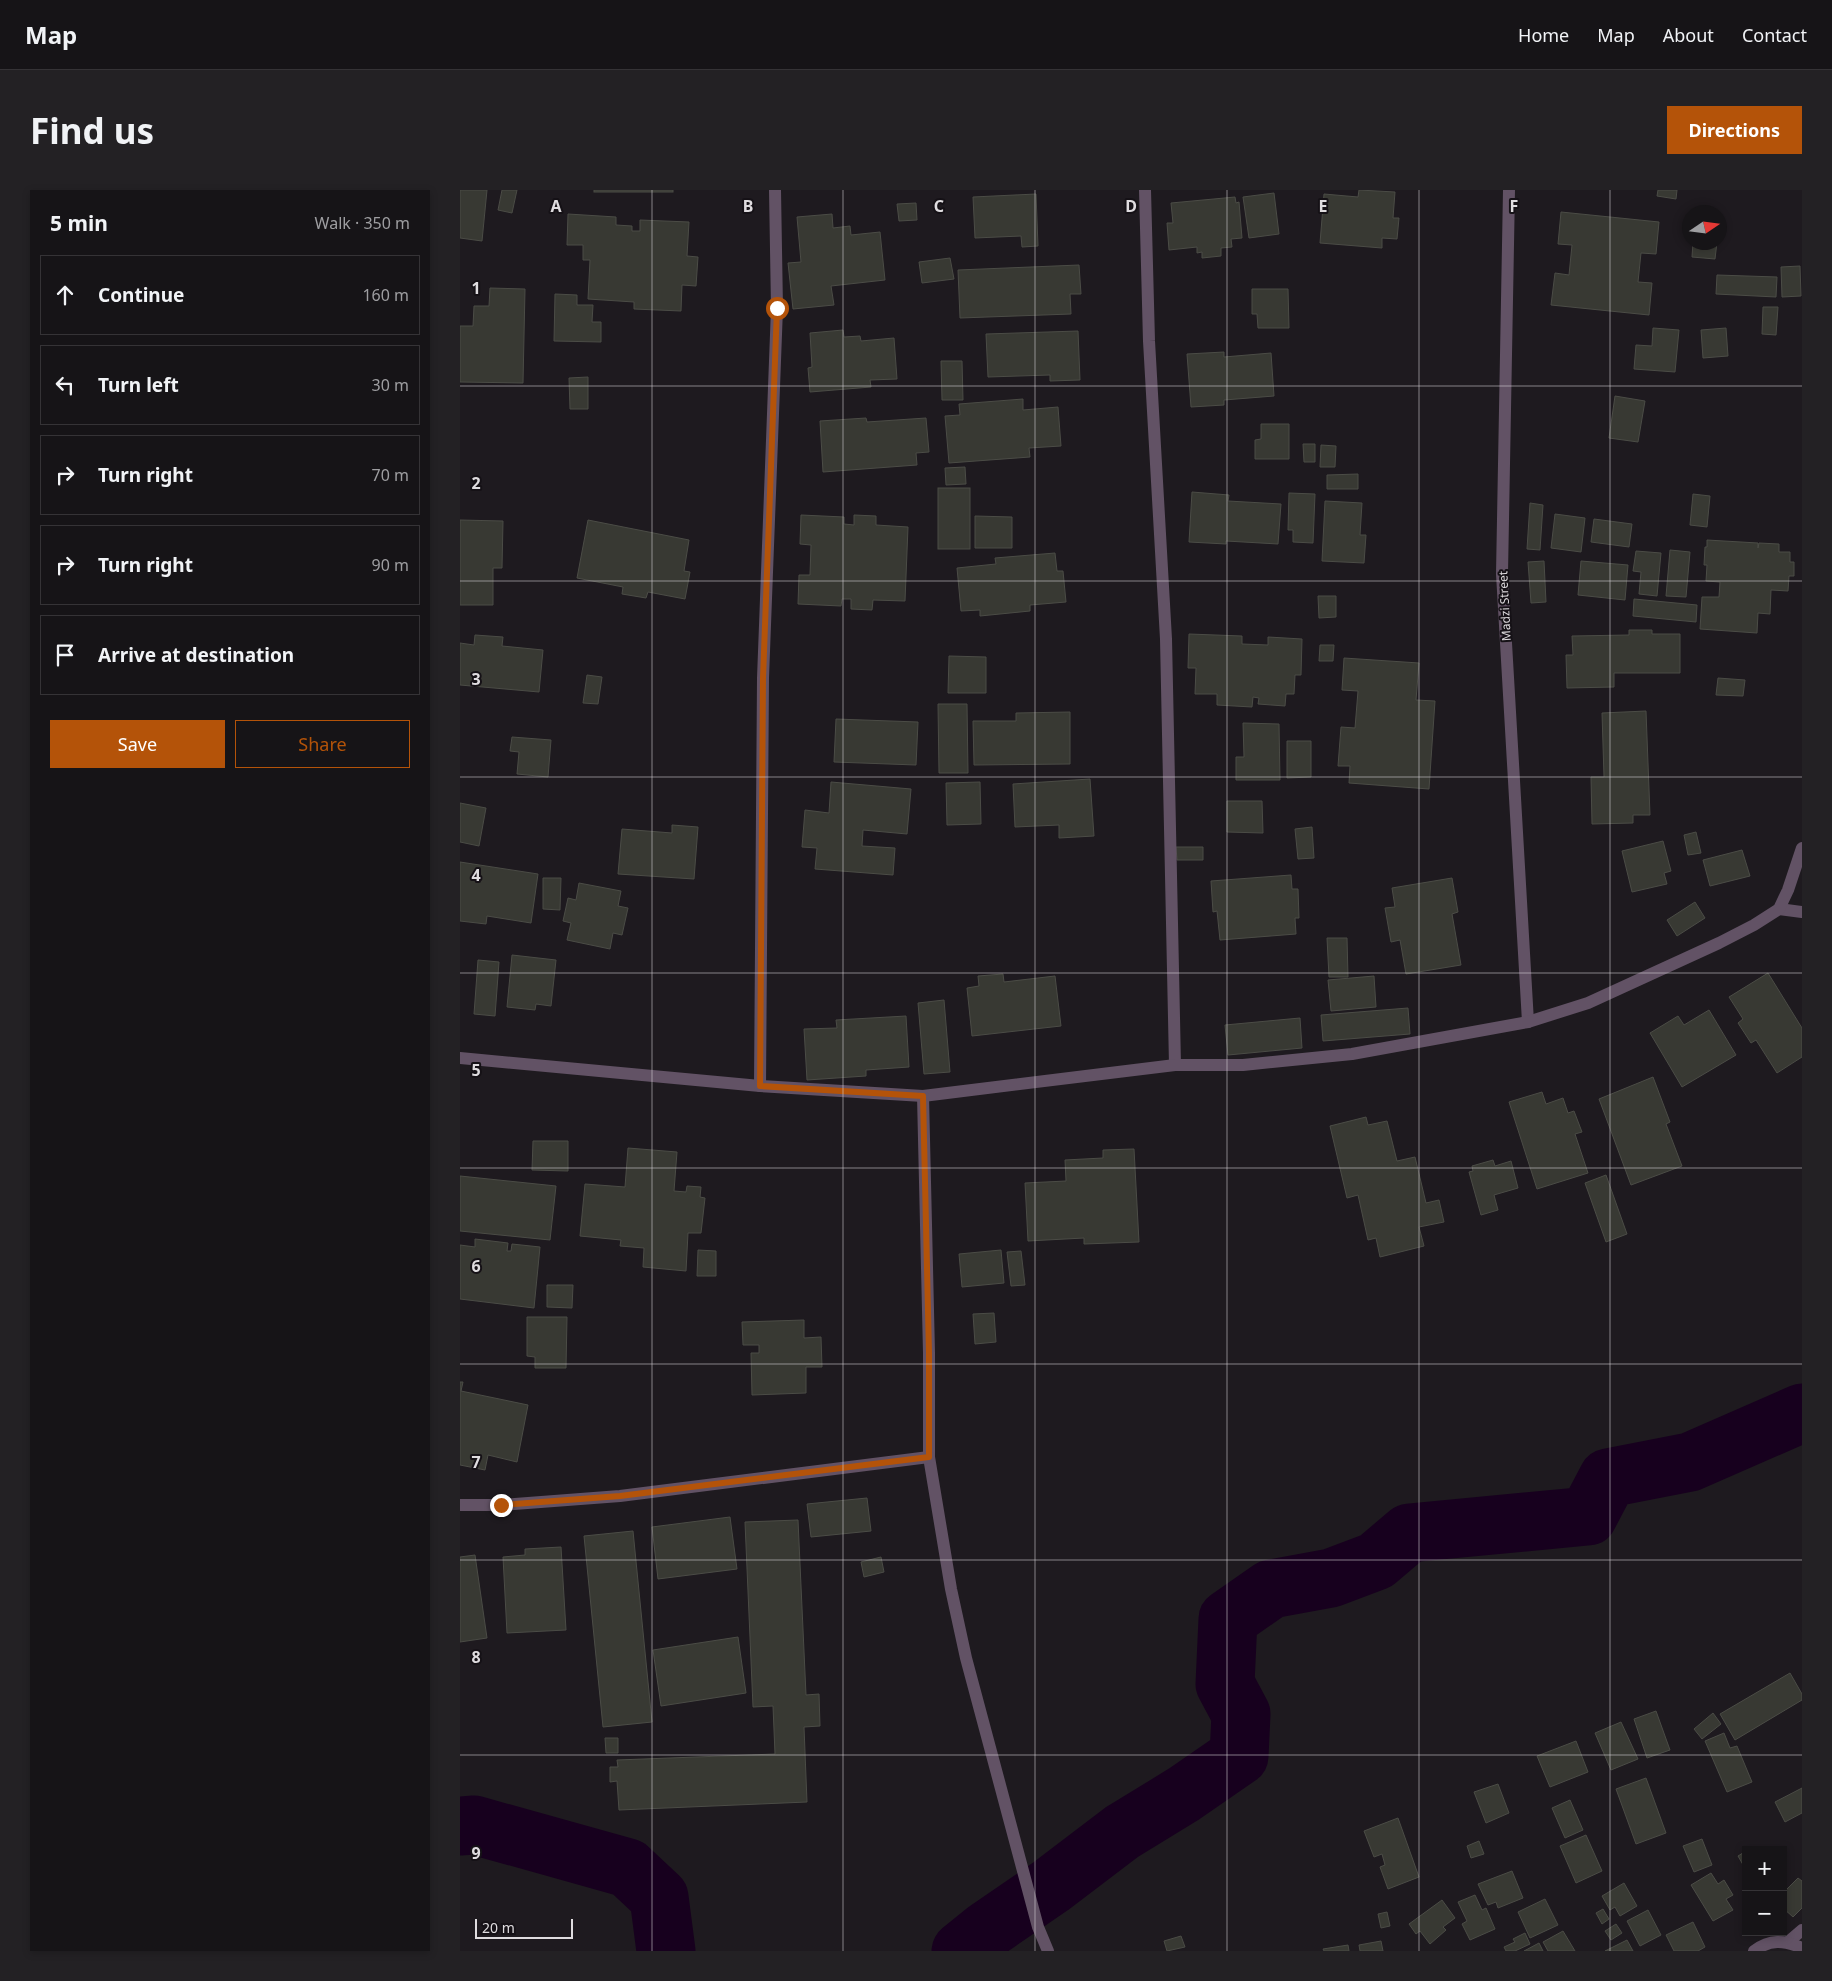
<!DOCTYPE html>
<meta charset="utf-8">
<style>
body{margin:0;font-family:"Noto Sans",sans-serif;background:#232124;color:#f1f3f6}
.controls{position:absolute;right:15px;bottom:15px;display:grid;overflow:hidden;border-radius:0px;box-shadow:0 2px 8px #0003}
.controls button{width:45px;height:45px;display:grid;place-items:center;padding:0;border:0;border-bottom:1px solid #353336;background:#161417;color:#f1f3f6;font:25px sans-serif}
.compass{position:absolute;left:1222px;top:15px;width:45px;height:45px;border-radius:50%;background:#161417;box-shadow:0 2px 8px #0003;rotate:77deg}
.scale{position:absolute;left:15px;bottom:12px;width:98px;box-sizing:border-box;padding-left:5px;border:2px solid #dfdcdf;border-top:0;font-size:14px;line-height:18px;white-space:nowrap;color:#dfdcdf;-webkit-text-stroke:4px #151116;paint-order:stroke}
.stop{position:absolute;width:15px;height:15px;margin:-11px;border:4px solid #b45309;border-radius:50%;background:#fff}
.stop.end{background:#b45309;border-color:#fff;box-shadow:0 1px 5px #0008}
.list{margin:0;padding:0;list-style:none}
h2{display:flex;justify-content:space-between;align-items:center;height:65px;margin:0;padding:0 20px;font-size:21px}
h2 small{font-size:16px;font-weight:400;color:#9e9ea1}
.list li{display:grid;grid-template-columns:32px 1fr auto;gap:15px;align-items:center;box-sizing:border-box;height:80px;margin:0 10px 10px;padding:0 10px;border:1px solid #353336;border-radius:0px}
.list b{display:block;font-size:19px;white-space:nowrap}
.list em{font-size:16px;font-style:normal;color:#9e9ea1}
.actions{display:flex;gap:10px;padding:15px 20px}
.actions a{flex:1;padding:11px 0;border:1px solid #b45309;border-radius:0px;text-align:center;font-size:18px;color:#b45309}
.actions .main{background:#b45309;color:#fff}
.icon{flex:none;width:28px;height:28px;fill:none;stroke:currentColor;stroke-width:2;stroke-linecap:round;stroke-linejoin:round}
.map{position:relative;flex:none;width:1342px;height:1761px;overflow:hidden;border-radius:0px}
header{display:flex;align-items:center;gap:30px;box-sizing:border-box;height:70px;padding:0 25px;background:#161417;border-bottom:1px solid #353336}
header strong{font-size:24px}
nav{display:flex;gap:28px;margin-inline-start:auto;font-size:18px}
.intro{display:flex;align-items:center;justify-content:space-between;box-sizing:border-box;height:120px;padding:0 30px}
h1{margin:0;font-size:35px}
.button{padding:12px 22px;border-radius:0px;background:#b45309;color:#fff;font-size:18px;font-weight:700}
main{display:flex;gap:30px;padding:0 30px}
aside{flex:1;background:#161417;border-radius:0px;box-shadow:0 2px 8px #0003}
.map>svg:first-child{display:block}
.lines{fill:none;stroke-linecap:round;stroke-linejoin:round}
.river{stroke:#17001e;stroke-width:59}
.building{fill:#383933;stroke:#4b4c46}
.minor{stroke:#625265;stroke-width:12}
.route{stroke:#b45309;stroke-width:6}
.grid{fill:none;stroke:#dfdcdf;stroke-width:1;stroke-opacity:0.55}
.labels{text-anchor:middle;stroke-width:4;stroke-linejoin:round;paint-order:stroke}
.street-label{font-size:12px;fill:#dfdcdf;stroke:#151116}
.grid-label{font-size:16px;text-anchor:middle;font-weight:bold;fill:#dfdcdf;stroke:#151116;stroke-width:4;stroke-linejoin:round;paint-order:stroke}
</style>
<header>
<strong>Map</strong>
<nav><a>Home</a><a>Map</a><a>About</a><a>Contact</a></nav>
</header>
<div class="intro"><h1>Find us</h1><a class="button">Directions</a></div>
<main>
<aside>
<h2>5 min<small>Walk · 350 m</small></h2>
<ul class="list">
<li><svg class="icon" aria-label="ahead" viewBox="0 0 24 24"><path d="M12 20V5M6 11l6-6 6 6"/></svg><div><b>Continue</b></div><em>160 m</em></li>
<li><svg class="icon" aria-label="left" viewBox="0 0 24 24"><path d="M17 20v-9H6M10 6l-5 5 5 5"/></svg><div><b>Turn left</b></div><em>30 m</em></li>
<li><svg class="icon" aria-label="right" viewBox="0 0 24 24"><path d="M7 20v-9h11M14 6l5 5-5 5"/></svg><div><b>Turn right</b></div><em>70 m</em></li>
<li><svg class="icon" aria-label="right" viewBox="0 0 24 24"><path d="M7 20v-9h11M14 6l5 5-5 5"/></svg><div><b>Turn right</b></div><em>90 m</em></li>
<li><svg class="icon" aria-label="arrive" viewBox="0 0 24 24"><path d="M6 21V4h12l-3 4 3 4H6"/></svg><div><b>Arrive at destination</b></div></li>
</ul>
<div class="actions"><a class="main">Save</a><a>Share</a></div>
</aside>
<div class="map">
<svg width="1342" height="1761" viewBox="0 0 1342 1761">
<rect width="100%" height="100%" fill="#1e1a1f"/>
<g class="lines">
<g class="river">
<path d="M0,1636L14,1635L168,1678L199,1707L206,1761"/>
<path d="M501,1761L527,1740L591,1696L662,1642L724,1604L779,1566L781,1524L765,1494L768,1429L811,1399L871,1388L916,1371L949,1343L1128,1326L1148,1288L1230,1272L1342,1223"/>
</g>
</g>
<g class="building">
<path d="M0,0H27L22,51L0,48Z"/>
<path d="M42,0H57L52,23L38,20Z"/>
<rect x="134" y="0" width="79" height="2"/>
<path d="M899,0L935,2L933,28H939L937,49L922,48V58L860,53L864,4L898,7Z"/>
<path d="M1198,0H1217L1216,9L1197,6Z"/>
<path d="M814,3L819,44L789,48L783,7Z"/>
<path d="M576,4L578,56L562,57L561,46L515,48L513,7Z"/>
<path d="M775,7L776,13L779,12L782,48L771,49L772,57L761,58V66L742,68V62L737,63V57L709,60L707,33H713L711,13Z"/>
<path d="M456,13L457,30L439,31L437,14Z"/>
<path d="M1101,22L1199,32L1196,64L1181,63L1178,92L1192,93L1189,125L1091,115L1095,83L1109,85L1112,55L1098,54Z"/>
<path d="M108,24L156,27V35L172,36V41H180V30L229,32L227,66L238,67L236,96L222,95L221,121L174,119V112L128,109L130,70H123V55H107Z"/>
<path d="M372,24L373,38L390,36L391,45L420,42L425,90L371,96L374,115L333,119L328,73L341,72L337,27Z"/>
<path d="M1233,52H1257L1255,69L1232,67Z"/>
<path d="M490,68L494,89L462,93L459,72Z"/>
<path d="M619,75L621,104H610L611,124L500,128L498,80Z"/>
<path d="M1340,76L1341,106L1322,107L1321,77Z"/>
<path d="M1257,85L1317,87L1316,107L1256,104Z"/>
<path d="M30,98L65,99L63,193L0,192V136H13L14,116H29Z"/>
<path d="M792,99H828L829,138H798L797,124H792Z"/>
<path d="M95,104L117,105V115H133L132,132H141V152L94,151Z"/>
<path d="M1303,117H1318L1316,145L1302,144Z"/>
<path d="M1193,138L1219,140L1215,182L1174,179L1176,155L1192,156Z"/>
<path d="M1266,138L1268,166L1243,168L1241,140Z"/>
<path d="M383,140L384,147L400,146L401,151L434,148L437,189L410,190L411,197L350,202L348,178L352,177L350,143Z"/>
<path d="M618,141L620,190L590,191V185L528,187L526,144Z"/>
<path d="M764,162V167L811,163L814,206L764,210V215L731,217L727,164Z"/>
<path d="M481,171H502L503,210H482Z"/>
<path d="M128,187V219H110L109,188Z"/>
<path d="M1155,206L1185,211L1178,252L1149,248Z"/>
<path d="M563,209V220L598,217L601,256L569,258L570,267L489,273L485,226L500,225L499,214Z"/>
<path d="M406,228L407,232L466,228L469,262L456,263L457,275L363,282L360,231Z"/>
<path d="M801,234H829V269H795V250L801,249Z"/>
<path d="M843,254H855V272H844Z"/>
<path d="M861,255L876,256L875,277H860Z"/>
<path d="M505,277L506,294L486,295L485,278Z"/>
<path d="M898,284V299H867V285Z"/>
<rect x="478" y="298" width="32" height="61"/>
<path d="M732,302L769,305L768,311L821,314L818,354L766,351V354L729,352Z"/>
<path d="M829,303L855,304L853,353L833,352V340H828Z"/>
<path d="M1233,304L1250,306L1247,337L1230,335Z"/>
<path d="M865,311L902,313L900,345H906L904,373L862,371Z"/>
<path d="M1070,313L1083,315L1080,360L1067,359Z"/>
<path d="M1095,324L1125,328L1121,362L1091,358Z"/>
<path d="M341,325L384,327V334L394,335V325L416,326V335L448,337L445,411L413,410L412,420L391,419V409H382L381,416L338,414L339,385H350L351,355L340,354Z"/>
<path d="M515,326L552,327V358H515Z"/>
<path d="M1134,329L1172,334L1169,357L1131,352Z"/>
<path d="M0,330L43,331L42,378H33V415H0Z"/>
<path d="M128,330L229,350L224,381L230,382L225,409L188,402L186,408L162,404L163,397L117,388Z"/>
<path d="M1247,350L1298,353V358L1299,353L1319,354V362H1330V372H1334V386H1329L1328,401L1311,400L1310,424L1298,423L1297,443L1240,439L1242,407H1259L1260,392L1246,391L1247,375H1244L1245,357H1247Z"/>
<path d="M1210,360L1230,362L1226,407L1206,406Z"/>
<path d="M1176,361L1201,363L1197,406L1179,404L1181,382L1173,381Z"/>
<path d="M595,363L597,381H603L606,412L570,415V421L520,426V420L501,421L497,378L536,374L535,368Z"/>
<path d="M1084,371L1086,412L1071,413L1068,372Z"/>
<path d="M1121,371L1168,375L1165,410L1118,405Z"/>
<path d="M858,406H876V427L859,428Z"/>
<path d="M1174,409L1237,415L1236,432L1173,426Z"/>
<path d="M1169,440H1192V444H1220V483H1154V497L1107,498L1106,465H1113L1112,446L1169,445Z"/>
<path d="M729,444L782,446V454L808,455V447L842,449L841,485H835L834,504H826L825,516L798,514L799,508L793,507L792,517L757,515V504H735L736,478H728Z"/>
<path d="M15,445L43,447L42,456L83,460L79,502L0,495V453L14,455Z"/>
<path d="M860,455H874L873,471H859Z"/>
<path d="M489,466L526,467V503H488Z"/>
<path d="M884,468L959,473L956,510L975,511L969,599L889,593L890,576H878L881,537L895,538L898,501L882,500Z"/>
<path d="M127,485L142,487L138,514L123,513Z"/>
<path d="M1258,488L1285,490L1283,506L1256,505Z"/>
<path d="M478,514H507L508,583H479Z"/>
<path d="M1186,521L1190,625H1173V633L1132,634L1131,587H1144L1142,523Z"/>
<path d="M610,522V574L514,575L513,531H556V523Z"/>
<path d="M376,529L458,532L456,575L374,572Z"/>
<path d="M783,533L819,534L820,590H776V567H784Z"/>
<path d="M52,547L91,550L88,587L57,584L59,562L50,561Z"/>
<path d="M827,551H851V587L827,588Z"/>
<path d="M630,589L634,646L599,648V635L555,637L553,594Z"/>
<path d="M371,592L451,599L447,644L403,640L402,656L435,658L433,685L355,679L357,658L342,657L345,620L369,623Z"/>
<path d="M520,592L521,634L487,635L486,593Z"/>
<path d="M767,611H802L803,643L767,642Z"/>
<path d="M0,613L26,618L19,656L0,652Z"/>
<path d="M212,635L238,637L234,689L158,684L162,639L212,643Z"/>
<path d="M852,637L854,668L838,669L835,639Z"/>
<path d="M1236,642L1241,663L1228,665L1224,645Z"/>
<path d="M1203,651L1211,681L1204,683L1207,694L1172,702L1162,661Z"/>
<path d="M716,657H743V670H717Z"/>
<path d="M1282,660L1290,686L1250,696L1243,670Z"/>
<path d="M0,672L78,684L71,733L27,726L26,734L0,731Z"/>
<path d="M831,685L832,699H838L839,728H835L836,744L760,750L757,721L753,722L751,691Z"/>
<path d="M83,688H101L100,720L83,719Z"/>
<path d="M992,688L998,722L992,724L1001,775L946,784L940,750L931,752L925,718L935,717L932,698Z"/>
<path d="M119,693L161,701L158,716L168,718L162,745L153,743L150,759L107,750L111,733L103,731L108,708L116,710Z"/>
<path d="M1235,712L1245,728L1217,746L1207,730Z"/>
<path d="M867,748H887L888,787H869Z"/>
<path d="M52,765L96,770L91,816L76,814L75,820L47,817Z"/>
<path d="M18,770L39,772L35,826L14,824Z"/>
<path d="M1308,783L1342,838V867L1317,883L1296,850L1291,853L1278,833L1283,829L1269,807Z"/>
<path d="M543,784L544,792L595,786L601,836L512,846L507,798L519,796L518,786Z"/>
<path d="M914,786L916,817L871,821L868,790Z"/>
<path d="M484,810L490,882L464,884L458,813Z"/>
<path d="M948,818L950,844L863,851L861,825Z"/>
<path d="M1249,820L1276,865L1222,897L1190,843L1218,826L1224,835Z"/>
<path d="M446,826L449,877L406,880V886L347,890L344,839L377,838L376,830Z"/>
<path d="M840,828L842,858L768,865L765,835Z"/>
<path d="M1193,887L1210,932L1206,934L1222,976L1171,995L1139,909Z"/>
<path d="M1082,902L1086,914L1103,908L1108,923L1114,921L1122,942L1115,944L1128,983L1077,999L1049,912Z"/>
<path d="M906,927L908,935L927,931L937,971L955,967L966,1013L979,1010L984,1032L959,1037L964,1056L920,1067L916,1048L908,1050L898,1005L887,1008L870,936Z"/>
<path d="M73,951H108V981L72,980Z"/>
<path d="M168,958L217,962L214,1001L226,1002L227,996L241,997L240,1007L245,1008L241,1043H228L226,1081L183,1077L184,1058L160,1056L161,1050L120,1046L125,994L165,997Z"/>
<path d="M674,959L679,1052L624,1054V1048L568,1051L565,993L606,991L605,970L643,968V960Z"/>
<path d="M1033,970L1035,976L1051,971L1058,998L1034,1005L1038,1020L1021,1025L1009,982L1013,981L1012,976Z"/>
<path d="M1146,985L1167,1044L1146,1052L1125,993Z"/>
<path d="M0,986L96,996L90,1050L0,1041Z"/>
<path d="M15,1049L48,1053L47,1061H51L52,1054L80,1057L74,1118L0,1109V1055L15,1057Z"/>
<path d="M238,1060L256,1061V1086H237Z"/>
<path d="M541,1060L544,1093L502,1097L499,1064Z"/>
<path d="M561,1061L565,1095L551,1096L547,1062Z"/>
<path d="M87,1095H113L112,1118L87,1117Z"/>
<path d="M534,1123L536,1152L515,1154L513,1124Z"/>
<path d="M67,1127H107L106,1178H75V1167L67,1166Z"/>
<path d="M344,1130V1148L361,1147L362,1177H346V1203L292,1205L291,1163H299V1155H283L282,1132Z"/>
<path d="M0,1192H3L1,1201L68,1215L57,1272L28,1265L25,1280L0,1275Z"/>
<path d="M407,1308L411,1341L351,1347L347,1314Z"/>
<path d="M270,1327L277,1379L198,1389L192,1337Z"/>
<path d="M338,1330L346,1505L359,1504L360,1536L344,1537L347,1612L159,1620L157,1591L150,1592V1577H158L157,1570L315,1564L313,1516L293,1517L285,1332Z"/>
<path d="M173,1341L192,1532L143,1537L124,1346Z"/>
<path d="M101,1357L106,1440L47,1443L43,1367L65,1365V1359Z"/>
<path d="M15,1365L27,1448L0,1452V1367Z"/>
<path d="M421,1367L424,1382L404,1387L401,1372Z"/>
<path d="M278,1447L286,1503L201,1516L193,1460Z"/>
<path d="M1330,1483L1342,1504V1510L1275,1550L1260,1524Z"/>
<path d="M1196,1521L1210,1560L1187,1568L1174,1529Z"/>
<path d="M1253,1523L1261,1534L1242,1549L1234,1539Z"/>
<path d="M1161,1532L1178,1569L1151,1580L1135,1543Z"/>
<path d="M1264,1543L1270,1558L1277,1556L1292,1592L1267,1602L1245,1551Z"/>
<path d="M145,1548H158V1563H146Z"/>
<path d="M1116,1551L1128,1582L1090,1597L1077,1566Z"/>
<path d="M1186,1588L1206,1643L1176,1654L1156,1599Z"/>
<path d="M1038,1594L1049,1623L1026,1633L1014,1602Z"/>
<path d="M1342,1598V1623L1325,1632L1315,1612Z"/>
<path d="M1110,1610L1123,1640L1105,1648L1092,1618Z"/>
<path d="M938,1628L959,1687L928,1699L920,1677L925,1675L922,1664L914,1667L904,1641Z"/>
<path d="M1126,1645L1142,1681L1116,1693L1100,1656Z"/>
<path d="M1242,1649L1252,1675L1234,1682L1223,1656Z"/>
<path d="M1019,1651L1024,1664L1011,1668L1007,1656Z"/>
<path d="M1286,1661V1680L1278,1666Z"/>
<path d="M1052,1681L1063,1708L1038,1718L1036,1712L1028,1715L1018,1694Z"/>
<path d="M1251,1683L1258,1694L1264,1690L1273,1705L1266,1709L1273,1720L1253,1731L1231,1695Z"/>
<path d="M1338,1688L1342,1691V1718L1333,1727L1323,1718V1703Z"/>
<path d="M1164,1693L1177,1716L1160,1726L1155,1717L1150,1720L1142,1706Z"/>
<path d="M1015,1705L1022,1720L1026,1718L1035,1739L1010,1750L1002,1734L1007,1731L998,1712Z"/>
<path d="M1085,1709L1098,1735L1070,1748L1058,1722Z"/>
<path d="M982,1710L995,1728L983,1737L986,1740L970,1754L960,1741L956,1744L949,1734Z"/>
<path d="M1143,1719L1149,1729L1142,1734L1136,1723Z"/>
<path d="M1188,1720L1201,1745L1180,1756L1167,1731Z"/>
<path d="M927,1722L930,1736L921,1738L918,1724Z"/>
<path d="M1233,1732L1245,1757L1238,1761H1214L1206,1745Z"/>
<path d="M1156,1734L1162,1743L1151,1750L1145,1741Z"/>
<path d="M1103,1741L1115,1761H1088L1083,1752Z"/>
<path d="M1065,1743L1070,1754L1055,1761H1046L1044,1757L1055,1752L1053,1749Z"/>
<path d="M721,1746L725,1757L707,1761L704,1751Z"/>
<path d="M1167,1750L1173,1761H1145Z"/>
<path d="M921,1751L923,1761H900L899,1755Z"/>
<path d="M1079,1753L1083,1761H1064Z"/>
<path d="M888,1755L889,1761H864L863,1759Z"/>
</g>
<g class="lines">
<g class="minor">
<path d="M685,0L689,151L706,449L715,875"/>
<path d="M1049,0L1042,384L1068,832"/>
<path d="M1319,719L1342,722"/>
<path d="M0,868L300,896L463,906L715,875H783L892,864L1068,832L1128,813L1259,753L1294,735L1319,719L1328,700L1342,658"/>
<path d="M300,896L303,488L317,118L315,0"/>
<path d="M463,906L469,1163V1267L491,1399L506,1468L578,1737L588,1761"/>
<path d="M0,1315H41L160,1306L469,1267"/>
<path d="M1328,1752L1342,1740"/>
<path d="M1294,1761C1310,1749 1324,1750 1342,1758"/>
</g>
</g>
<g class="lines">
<path class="route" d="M41,1315L160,1306L469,1267V1163L463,906L300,896L303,488L317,118"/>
</g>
<path class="grid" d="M192,0V1761M383,0V1761M575,0V1761M767,0V1761M959,0V1761M1150,0V1761M0,196H1342M0,391H1342M0,587H1342M0,783H1342M0,978H1342M0,1174H1342M0,1370H1342M0,1565H1342"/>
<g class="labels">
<g class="street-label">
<text transform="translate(1045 416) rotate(-93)" y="4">Madzi Street</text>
</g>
</g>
<g class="grid-label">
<text x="96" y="22">A</text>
<text x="288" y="22">B</text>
<text x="479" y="22">C</text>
<text x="671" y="22">D</text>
<text x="863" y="22">E</text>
<text x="1054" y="22">F</text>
<text x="16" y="104">1</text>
<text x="16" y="299">2</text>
<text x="16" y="495">3</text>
<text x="16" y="691">4</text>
<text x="16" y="886">5</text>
<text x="16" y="1082">6</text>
<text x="16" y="1278">7</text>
<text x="16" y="1473">8</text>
<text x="16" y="1669">9</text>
</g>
</svg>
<div class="controls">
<button>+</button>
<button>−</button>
</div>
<svg class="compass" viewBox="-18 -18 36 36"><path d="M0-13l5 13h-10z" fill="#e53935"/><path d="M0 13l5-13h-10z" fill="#9e9ea1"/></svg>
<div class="scale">20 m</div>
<div class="stop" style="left:317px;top:118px"></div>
<div class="stop end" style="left:41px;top:1315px"></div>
</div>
</main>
